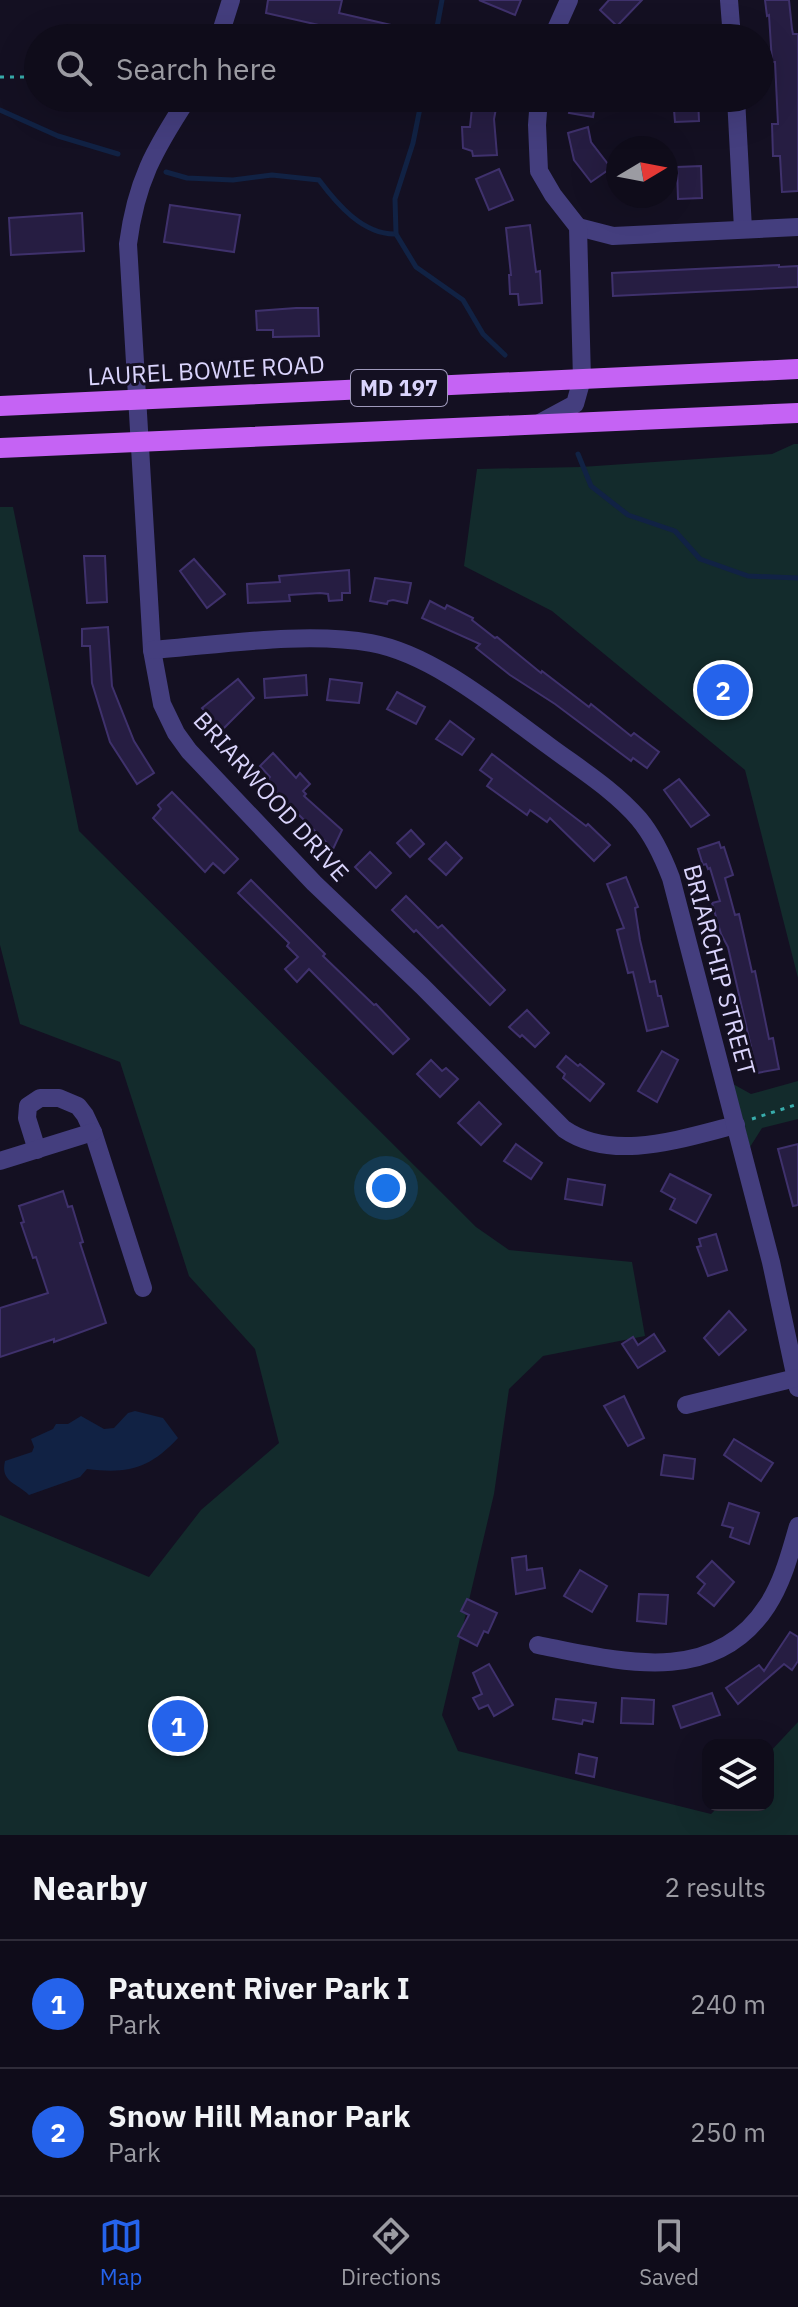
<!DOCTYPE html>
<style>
body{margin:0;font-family:"IBM Plex Sans",sans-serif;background:#181523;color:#f1f3f6}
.controls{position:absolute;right:24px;bottom:24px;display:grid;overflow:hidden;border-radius:16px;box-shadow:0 8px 32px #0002}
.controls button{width:72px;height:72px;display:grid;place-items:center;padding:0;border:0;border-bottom:2px solid #2f2c39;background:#0f0c1a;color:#f1f3f6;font:40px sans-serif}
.compass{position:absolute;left:606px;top:136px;width:72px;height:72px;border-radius:50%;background:#0f0c1a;box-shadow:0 8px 32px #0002;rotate:80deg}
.you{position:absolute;left:386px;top:1188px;width:28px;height:28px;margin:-20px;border:6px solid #fff;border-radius:50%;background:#1a73e8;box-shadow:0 0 0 12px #1a73e833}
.badge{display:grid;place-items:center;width:52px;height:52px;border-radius:50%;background:#2563eb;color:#fff;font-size:26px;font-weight:700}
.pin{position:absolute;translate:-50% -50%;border:4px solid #fff;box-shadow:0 2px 8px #0006}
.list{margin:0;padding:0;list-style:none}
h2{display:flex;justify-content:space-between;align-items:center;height:104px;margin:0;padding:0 32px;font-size:34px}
h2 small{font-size:26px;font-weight:400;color:#9b9ba2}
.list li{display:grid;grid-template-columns:52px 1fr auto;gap:24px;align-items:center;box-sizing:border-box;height:128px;padding:0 32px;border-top:2px solid #2f2c39}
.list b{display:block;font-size:30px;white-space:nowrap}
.list p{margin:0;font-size:26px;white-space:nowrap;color:#9b9ba2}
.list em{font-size:26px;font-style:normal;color:#9b9ba2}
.icon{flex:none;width:44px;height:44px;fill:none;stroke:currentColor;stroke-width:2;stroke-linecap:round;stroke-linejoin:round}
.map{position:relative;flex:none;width:798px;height:1835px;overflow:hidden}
.search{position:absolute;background:#0f0c1a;box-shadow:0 8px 32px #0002;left:24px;right:24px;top:24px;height:88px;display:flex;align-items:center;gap:20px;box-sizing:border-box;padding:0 28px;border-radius:44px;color:#9b9ba2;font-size:30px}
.sheet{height:360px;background:#0f0c1a}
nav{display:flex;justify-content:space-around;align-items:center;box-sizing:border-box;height:112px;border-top:2px solid #2f2c39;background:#0f0c1a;font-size:22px;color:#9b9ba2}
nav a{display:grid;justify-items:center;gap:4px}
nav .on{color:#2563eb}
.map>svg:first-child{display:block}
.green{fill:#132b2c}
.water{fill:#124}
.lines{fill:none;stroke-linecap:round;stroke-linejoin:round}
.stream{stroke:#124;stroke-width:5}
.building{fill:#261d42;stroke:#3f316c;stroke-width:2}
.path{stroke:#38acab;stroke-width:3;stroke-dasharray:4 6;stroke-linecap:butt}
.minor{stroke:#443e7e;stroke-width:18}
.major{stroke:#c563f4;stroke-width:20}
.labels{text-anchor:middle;stroke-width:6;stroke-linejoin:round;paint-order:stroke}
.shield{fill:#141022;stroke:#9f99bb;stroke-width:2}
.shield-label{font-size:22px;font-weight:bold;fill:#dad4fc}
.street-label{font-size:24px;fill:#dad4fc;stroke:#141022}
</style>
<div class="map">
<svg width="798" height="1835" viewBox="0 0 798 1835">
<rect width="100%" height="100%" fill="#141022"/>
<g class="green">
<path d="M794,444H798V978L745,770L552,611L464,566L477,469L581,467L772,454Z"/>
<path d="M0,507H13L79,831L476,1227L509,1250L632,1262L645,1336L543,1356L509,1389L494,1494L442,1715L458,1751L711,1814L720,1805H768V1754L798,1722V1835H0V1515L149,1577L201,1510L279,1443L255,1349L189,1276L120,1062L20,1024L0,945Z"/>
<path d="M798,1081V1119L762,1128L750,1147L733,1084L751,1094Z"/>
</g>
<path class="water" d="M135,1411L163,1418L178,1438C149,1469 128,1474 87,1469L80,1477L29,1495C17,1483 0,1482 5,1461L32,1452L34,1447L31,1439L53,1429L56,1424H68L81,1416L104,1429L114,1428L128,1413Z"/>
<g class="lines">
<g class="stream">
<path d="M435,38L442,0"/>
<path d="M0,110L58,136L118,154"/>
<path d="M166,172L187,178L233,180L272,175L319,180C337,204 363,235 396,234L416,267L463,300L483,334L505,355"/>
<path d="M396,233L395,199L413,143L422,98"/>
<path d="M578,454L591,486L628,515L675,531L700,559L748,576L798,578"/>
</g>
</g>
<g class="building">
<path d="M268,0H342L339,13L426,33L425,38H330L332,28L266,13Z"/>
<path d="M479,0H521L515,15Z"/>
<path d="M609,0H642L617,26L600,10Z"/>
<path d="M765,0H789L792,29L793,34H798V191L782,192L780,156H773L772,124H778L775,62H772L769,15L767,16Z"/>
<path d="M473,98H498L494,119L497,155L473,156L472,151L463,148L462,127H470Z"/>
<path d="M572,98H596L593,117L569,113Z"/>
<path d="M673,98H698L699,121L675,122Z"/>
<path d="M588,127L591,142L611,168L591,182L574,160L568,133Z"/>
<path d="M701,166L702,198L678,199L677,167Z"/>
<path d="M499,169L513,200L489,210L476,179Z"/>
<path d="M170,205L240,215L234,252L164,242Z"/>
<path d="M82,213L84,251L11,255L9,218Z"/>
<path d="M530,225L536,272L540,271L542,303L519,305L518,294H510L509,275H511L506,228Z"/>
<path d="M779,265V267L798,266V287L613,296L612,273Z"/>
<path d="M296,308H318L319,336L273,337V330H257L256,311Z"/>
<path d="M84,556H105L107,602L87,603Z"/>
<path d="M194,559L225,594L207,608L180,571Z"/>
<path d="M349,570L350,593H342V600L329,601L328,594L320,593L289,595L290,601L248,603L247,584L280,582L279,576Z"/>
<path d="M375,578L411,583L407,603L393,600L388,601L387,604L370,601Z"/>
<path d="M430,601L445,609L447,605L473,618L472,620L495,638L497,637L541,673L542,671L589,707L591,704L631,736L634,733L659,752L647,768L633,758L631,761L555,704L510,675L476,648L480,644L422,618Z"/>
<path d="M108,627L112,686L134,741L154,773L137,784L110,742L92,683L90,646H82V629Z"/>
<path d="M306,675L307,695L265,698L264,679Z"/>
<path d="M238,679L254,698L222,730L202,708Z"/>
<path d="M330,679L362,683L359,703L327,700Z"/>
<path d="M397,692L425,707L416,724L387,709Z"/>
<path d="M450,721L474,739L462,755L436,739Z"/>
<path d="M273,753L296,778L300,773L310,784L303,791L306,794L304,796L342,830L333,849L266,782L270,777L260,766Z"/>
<path d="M492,754L586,826L588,824L610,845L594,861L550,818L547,822L530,810L527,815L487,786L492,779L480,770Z"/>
<path d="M679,779L709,815L691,827L664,790Z"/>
<path d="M172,792L238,859L224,873L213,863L205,872L153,818L161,809L158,805Z"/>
<path d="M411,830L424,844L410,857L397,843Z"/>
<path d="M446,842L462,858L446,875L429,859Z"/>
<path d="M719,842L721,848L724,847L733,875L725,878L735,915L739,914L752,972L755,971L769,1039L773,1038L779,1069L757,1073L728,947L721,934L712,903L720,901L710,868L708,869L706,864L703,865L698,849Z"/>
<path d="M370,852L391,873L376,888L355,867Z"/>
<path d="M626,877L638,907L635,908L640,940L650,982L655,981L658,996H661L668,1026L647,1031L633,972L628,973L617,930L624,928L607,884Z"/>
<path d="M251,880L325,954L323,956L374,1005L376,1004L409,1039L393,1054L309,969L297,982L285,969L298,957L287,946L289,943L238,893Z"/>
<path d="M406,896L438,928L442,925L505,990L490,1005L416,930L414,932L392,910Z"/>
<path d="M527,1010L549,1033L535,1047L522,1035L520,1037L509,1027Z"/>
<path d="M662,1051L678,1060L657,1102L638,1091Z"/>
<path d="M566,1056L578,1066L580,1064L604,1084L590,1101L563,1078L565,1074L557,1067Z"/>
<path d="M431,1060L442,1071L446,1068L458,1079L440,1097L417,1074Z"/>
<path d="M479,1102L501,1124L481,1145L458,1123Z"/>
<path d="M516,1144L542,1163L531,1179L504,1161Z"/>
<path d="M798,1144V1205L793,1206L778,1149Z"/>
<path d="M670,1174L711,1195L696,1223L670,1209L675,1199L661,1191Z"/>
<path d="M568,1179L605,1185L602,1205L565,1199Z"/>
<path d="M63,1191L68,1207L72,1206L83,1242L80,1243L106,1323L54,1342V1339L0,1357V1308L48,1293L36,1257L33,1258L21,1223L24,1222L19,1206Z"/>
<path d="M716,1234L727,1270L708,1276L697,1247L701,1246L699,1239Z"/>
<path d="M729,1311L746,1330L719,1355L704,1338Z"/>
<path d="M654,1334L665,1351L638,1368L622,1344L633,1337L638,1345Z"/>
<path d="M624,1396L644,1438L628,1446L604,1406Z"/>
<path d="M734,1439L773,1463L761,1481L724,1455Z"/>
<path d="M664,1455L695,1459L693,1479L661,1475Z"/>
<path d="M729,1503L759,1513L749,1544L730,1537L733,1528L722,1525Z"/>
<path d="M526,1556L527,1570L542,1568L545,1588L516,1594L512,1558Z"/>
<path d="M712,1561L734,1582L714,1606L698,1593L705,1584L697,1577Z"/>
<path d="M580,1570L607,1586L592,1612L564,1596Z"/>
<path d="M639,1594L668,1595L666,1624L637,1621Z"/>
<path d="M467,1599L497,1613L488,1633L484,1631L477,1646L458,1636L469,1615L461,1611Z"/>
<path d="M790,1632L798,1637V1661L792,1670L784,1664L738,1704L726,1688L759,1665L764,1671Z"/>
<path d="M489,1664L513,1705L494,1716L488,1705L479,1709L473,1698L482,1694L473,1673Z"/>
<path d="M712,1693L720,1715L681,1728L673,1706Z"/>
<path d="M622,1698L654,1700L653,1724L621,1723Z"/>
<path d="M556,1699L596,1703L593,1722L583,1720L582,1724L553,1719Z"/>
<path d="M579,1754L597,1758L594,1777L576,1773Z"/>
</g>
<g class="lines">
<g class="path">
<path d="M0,77H38"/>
<path d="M752,1119L798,1104"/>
</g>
<g class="minor">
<path d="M729,0L732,38"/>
<path d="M219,38L231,0"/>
<path d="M552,38L569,0"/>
<path d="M188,98C154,150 136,182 128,244L152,650L162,704L176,733L189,751L314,883L422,986L564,1129C613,1163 683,1138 736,1125"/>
<path d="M736,98L743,229"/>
<path d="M578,227L613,236L798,227"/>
<path d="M536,425L575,404L582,379L578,227L553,195L539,171L537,125L539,98"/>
<path d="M152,650C219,645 305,631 371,643C433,654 499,710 549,746C580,769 614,790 639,819C654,837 663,857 671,878L771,1262L798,1388"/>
<path d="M37,1150L27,1118L28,1106L40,1098H59L78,1106L85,1115L93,1132L143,1288"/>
<path d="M0,1161L93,1132"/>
<path d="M686,1405L796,1378"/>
<path d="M538,1645C618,1661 714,1688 767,1606C783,1582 790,1553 798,1526"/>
</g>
<g class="major">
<path d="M0,406L798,369"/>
<path d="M0,448L798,413"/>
</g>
</g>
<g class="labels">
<rect class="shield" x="351" y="370" width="96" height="36" rx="6"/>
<g class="shield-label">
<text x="399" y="396">MD 197</text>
</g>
<g class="street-label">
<text transform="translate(206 371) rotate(-3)" y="8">LAUREL BOWIE ROAD</text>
<text transform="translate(271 797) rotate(48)" y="8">BRIARWOOD DRIVE</text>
<text transform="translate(719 970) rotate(75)" y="8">BRIARCHIP STREET</text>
</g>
</g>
</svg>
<div class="controls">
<button><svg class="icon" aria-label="layers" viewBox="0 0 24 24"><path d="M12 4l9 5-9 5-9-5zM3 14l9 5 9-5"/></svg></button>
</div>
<svg class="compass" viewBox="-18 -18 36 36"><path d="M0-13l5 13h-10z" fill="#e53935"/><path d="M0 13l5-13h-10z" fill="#9b9ba2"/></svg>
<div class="you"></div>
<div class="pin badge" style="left:178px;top:1726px">1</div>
<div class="pin badge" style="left:723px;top:690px">2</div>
<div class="search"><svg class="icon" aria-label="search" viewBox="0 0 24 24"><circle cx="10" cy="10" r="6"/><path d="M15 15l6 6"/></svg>Search here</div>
</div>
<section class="sheet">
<h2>Nearby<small>2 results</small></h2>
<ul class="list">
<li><span class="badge">1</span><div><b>Patuxent River Park I</b><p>Park</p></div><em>240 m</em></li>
<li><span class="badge">2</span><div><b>Snow Hill Manor Park</b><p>Park</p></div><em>250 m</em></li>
</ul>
</section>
<nav>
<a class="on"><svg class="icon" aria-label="map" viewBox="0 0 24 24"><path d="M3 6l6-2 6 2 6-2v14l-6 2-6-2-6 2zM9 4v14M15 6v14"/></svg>Map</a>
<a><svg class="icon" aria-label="directions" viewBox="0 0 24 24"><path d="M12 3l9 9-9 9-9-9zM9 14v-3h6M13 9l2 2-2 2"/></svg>Directions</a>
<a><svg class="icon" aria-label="saved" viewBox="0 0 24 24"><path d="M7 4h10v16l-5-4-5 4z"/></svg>Saved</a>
</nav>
